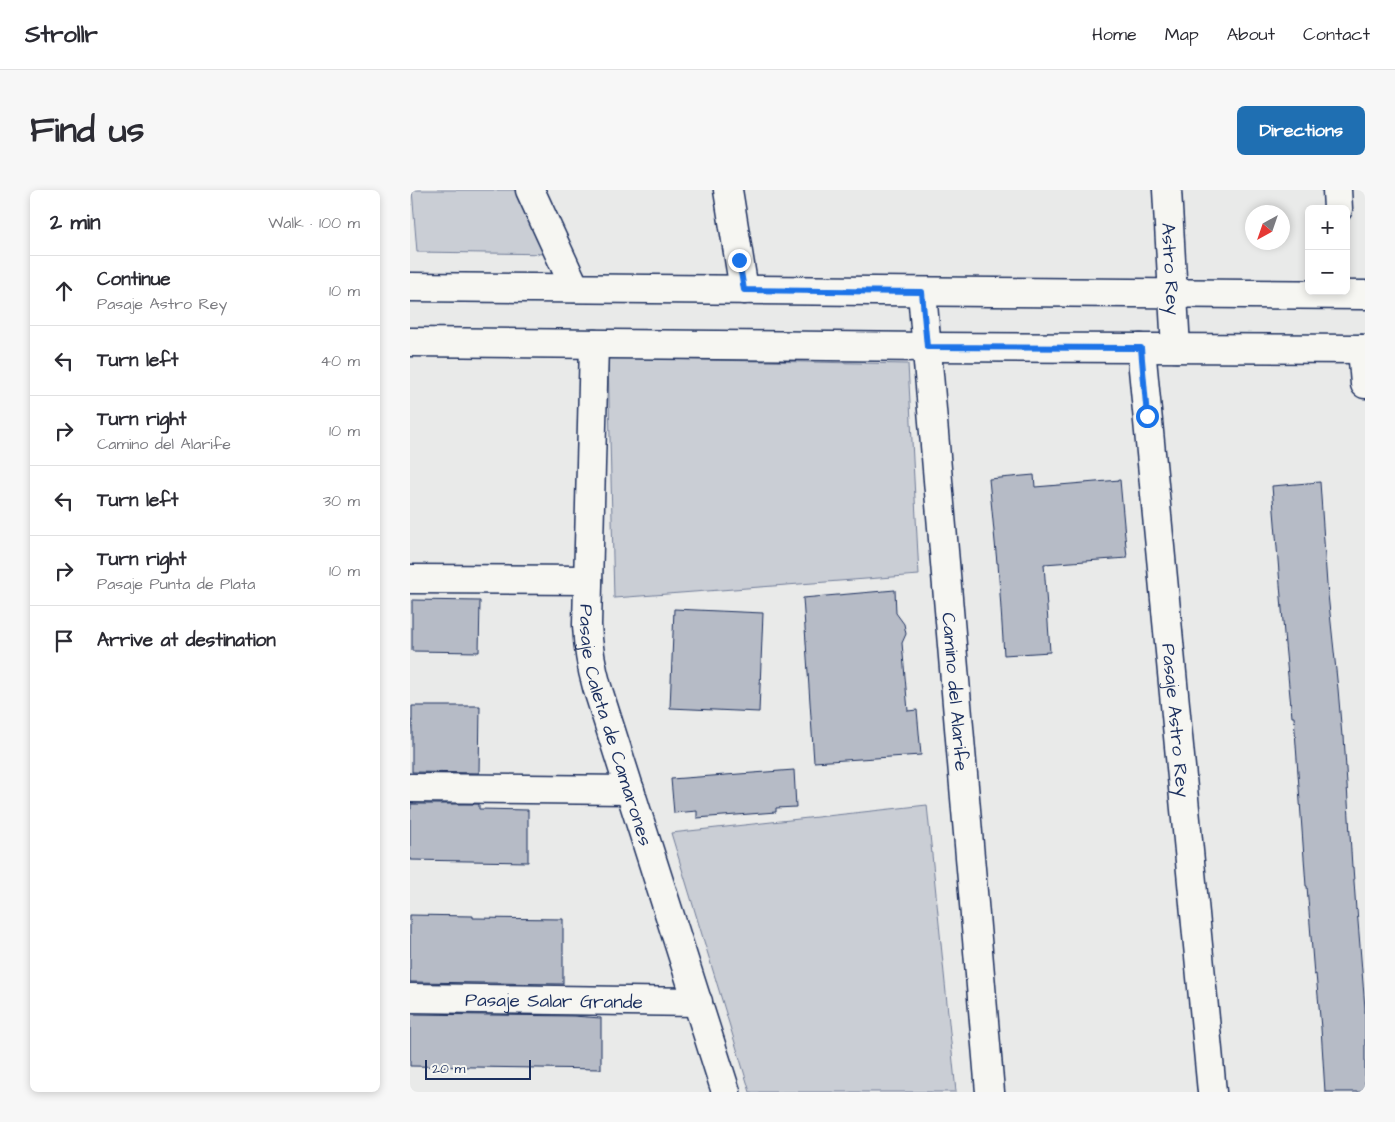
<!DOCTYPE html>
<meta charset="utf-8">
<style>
body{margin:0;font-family:"Architects Daughter",sans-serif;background:#f7f7f7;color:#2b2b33}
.controls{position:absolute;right:15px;top:15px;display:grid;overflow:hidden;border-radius:8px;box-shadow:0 2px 8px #0003}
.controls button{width:45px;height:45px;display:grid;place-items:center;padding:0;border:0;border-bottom:1px solid #e1e1e2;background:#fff;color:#2b2b33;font:25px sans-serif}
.compass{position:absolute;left:835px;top:15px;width:45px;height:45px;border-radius:50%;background:#fff;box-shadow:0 2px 8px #0003;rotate:220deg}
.scale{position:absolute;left:15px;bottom:12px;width:106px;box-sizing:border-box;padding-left:5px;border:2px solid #1b2f5e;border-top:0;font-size:14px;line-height:18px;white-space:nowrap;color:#1b2f5e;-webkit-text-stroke:4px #f6f6f2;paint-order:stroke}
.stop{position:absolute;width:15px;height:15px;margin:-11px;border:4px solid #1a73e8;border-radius:50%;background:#fff}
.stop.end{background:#1a73e8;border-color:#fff;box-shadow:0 1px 5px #0008}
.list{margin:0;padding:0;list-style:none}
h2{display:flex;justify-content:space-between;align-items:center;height:65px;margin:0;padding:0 20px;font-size:21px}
h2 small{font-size:16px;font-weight:400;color:#7c7c81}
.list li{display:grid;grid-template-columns:32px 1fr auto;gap:15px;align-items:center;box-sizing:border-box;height:70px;padding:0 20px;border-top:1px solid #e1e1e2}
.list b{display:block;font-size:19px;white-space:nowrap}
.list p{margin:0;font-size:16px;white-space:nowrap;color:#7c7c81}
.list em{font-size:16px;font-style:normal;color:#7c7c81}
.icon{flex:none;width:28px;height:28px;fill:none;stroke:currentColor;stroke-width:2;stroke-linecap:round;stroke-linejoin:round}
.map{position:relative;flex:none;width:955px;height:902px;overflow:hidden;border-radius:8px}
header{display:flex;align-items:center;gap:30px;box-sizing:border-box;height:70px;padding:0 25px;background:#fff;border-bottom:1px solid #e1e1e2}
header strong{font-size:24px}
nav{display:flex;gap:28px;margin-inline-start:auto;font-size:18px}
.intro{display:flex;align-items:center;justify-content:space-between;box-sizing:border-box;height:120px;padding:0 30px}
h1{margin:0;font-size:35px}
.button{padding:12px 22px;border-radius:8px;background:#1f6fb2;color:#fff;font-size:18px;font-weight:700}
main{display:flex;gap:30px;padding:0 30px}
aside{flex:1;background:#fff;border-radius:8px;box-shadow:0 2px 8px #0003}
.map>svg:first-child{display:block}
.green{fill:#caced5;stroke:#727e9a}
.building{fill:#b6bbc6;stroke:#1b2f5e}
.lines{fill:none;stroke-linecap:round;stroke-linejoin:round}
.minor-casing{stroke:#1b2f5e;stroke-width:31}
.minor{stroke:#f6f6f2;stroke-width:28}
.route{stroke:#1a73e8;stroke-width:6}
.labels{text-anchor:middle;stroke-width:5;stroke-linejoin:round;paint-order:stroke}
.street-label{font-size:19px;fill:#1b2f5e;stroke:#f6f6f2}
</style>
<header>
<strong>Strollr</strong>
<nav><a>Home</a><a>Map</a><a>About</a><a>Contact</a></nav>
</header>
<div class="intro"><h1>Find us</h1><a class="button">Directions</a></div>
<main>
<aside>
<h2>2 min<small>Walk · 100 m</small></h2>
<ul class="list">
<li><svg class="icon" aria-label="ahead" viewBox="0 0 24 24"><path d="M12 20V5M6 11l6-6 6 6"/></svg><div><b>Continue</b><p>Pasaje Astro Rey</p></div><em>10 m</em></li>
<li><svg class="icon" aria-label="left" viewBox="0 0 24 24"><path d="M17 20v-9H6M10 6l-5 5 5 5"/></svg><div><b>Turn left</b></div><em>40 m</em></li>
<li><svg class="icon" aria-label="right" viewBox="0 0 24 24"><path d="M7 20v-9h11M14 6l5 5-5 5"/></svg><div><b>Turn right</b><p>Camino del Alarife</p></div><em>10 m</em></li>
<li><svg class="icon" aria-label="left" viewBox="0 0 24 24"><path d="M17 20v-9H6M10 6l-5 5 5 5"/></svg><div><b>Turn left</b></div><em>30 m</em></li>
<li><svg class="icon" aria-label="right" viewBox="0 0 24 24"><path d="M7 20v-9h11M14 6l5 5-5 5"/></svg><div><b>Turn right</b><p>Pasaje Punta de Plata</p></div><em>10 m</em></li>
<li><svg class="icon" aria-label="arrive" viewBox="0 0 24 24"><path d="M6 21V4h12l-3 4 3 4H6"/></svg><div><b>Arrive at destination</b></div></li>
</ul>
</aside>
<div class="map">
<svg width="955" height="902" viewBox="0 0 955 902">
<rect width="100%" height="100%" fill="#e9eae9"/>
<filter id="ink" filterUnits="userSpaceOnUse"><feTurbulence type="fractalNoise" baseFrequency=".02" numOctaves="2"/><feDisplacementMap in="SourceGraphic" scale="10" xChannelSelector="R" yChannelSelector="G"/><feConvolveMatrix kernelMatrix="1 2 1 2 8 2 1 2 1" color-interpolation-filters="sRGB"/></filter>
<g filter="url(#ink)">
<g class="green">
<path d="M2,0H110L145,64L7,62Z"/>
<path d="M198,168L498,174L509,385L204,408Z"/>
<path d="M517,615L546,902H340L261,643Z"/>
</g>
<g class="building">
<path d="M624,285L625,297L710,290L717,368L634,374L640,462L594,465L588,373H587L579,289Z"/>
<path d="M910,292L917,395L928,499L932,546H934L942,677H943L946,720L947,719L955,818V902H915L911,838L906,784L904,785L897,696H896L884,527H882L874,444L862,296Z"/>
<path d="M485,400L486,423L494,434L496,444L492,453L498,521L507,520L511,565L404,572L393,408Z"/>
<path d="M2,410L70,411L69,462L2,461Z"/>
<path d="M264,419L353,423L349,522L260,518Z"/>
<path d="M2,516H70L69,583L2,582Z"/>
<path d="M384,580L386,617L366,618V622L287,628V621L264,623L261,589Z"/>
<path d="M1,614H69V619L118,620V672L0,670V619H1Z"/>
<path d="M0,725L63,726V728L153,729V794L0,792Z"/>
<path d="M0,824L163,826L191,828V879L0,876Z"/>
</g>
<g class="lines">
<g class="minor-casing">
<g id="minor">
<path d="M120,0L165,98"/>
<path d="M318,0L334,100"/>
<path id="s1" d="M757,0L766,158"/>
<path d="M927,0L928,19"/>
<path d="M0,97L955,105"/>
<path id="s2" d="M512,102L580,902"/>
<path d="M0,152L517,157L955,159"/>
<path id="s3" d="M184,154L177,435C178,456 181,476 187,497L316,902"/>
<path id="s4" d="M731,158L802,902"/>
<path d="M952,159L955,194"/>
<path d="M0,389L178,390"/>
<path d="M0,598L220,600"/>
<path id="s5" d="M0,808L288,812"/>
</g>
</g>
<use href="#minor" class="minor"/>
</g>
</g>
<g class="lines" filter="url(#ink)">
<path class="route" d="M329,70L334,100L512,102L517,157L731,158L737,226"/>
</g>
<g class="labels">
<g class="street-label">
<text dy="7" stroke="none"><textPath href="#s1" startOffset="79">Astro Rey</textPath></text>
<text dy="7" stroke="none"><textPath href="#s2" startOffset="401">Camino del Alarife</textPath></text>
<text dy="7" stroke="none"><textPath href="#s4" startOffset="374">Pasaje Astro Rey</textPath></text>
<text dy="7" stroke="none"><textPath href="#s3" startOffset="385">Pasaje Caleta de Camarones</textPath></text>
<text dy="7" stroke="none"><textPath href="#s5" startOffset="144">Pasaje Salar Grande</textPath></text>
</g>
</g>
</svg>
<div class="controls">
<button>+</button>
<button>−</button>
</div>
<svg class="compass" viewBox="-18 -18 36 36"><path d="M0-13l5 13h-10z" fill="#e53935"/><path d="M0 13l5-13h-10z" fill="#7c7c81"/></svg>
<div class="scale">20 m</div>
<div class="stop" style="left:737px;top:226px"></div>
<div class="stop end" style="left:329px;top:70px"></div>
</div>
</main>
